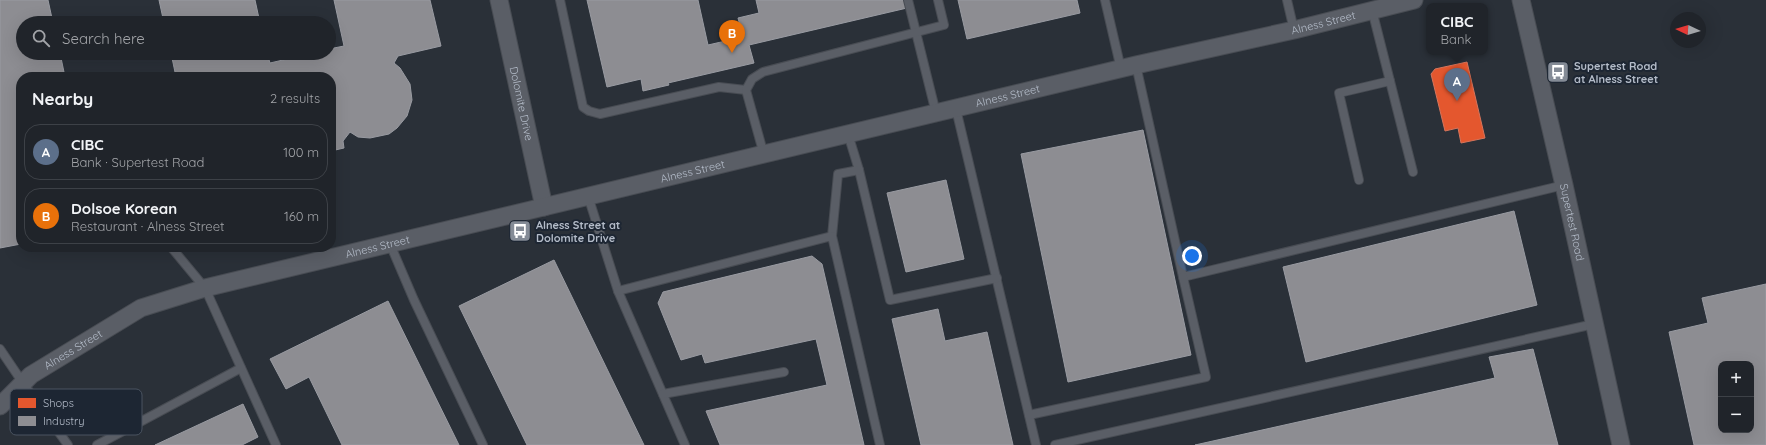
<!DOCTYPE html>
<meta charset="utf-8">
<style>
body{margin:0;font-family:Quicksand,sans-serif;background:#282c32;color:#f1f3f6}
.controls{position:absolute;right:12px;bottom:12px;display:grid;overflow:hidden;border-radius:8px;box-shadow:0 4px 16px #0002}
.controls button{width:36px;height:36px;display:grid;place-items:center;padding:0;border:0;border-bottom:1px solid #3d4147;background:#20242a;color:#f1f3f6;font:20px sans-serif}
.compass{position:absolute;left:1670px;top:12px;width:36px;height:36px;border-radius:50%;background:#20242a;box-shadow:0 4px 16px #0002;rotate:274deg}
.you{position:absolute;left:1192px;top:256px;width:14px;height:14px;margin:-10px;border:3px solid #fff;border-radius:50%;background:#1a73e8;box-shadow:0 0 0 6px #1a73e833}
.badge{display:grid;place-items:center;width:26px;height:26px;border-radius:50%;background:#8c9099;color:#fff;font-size:13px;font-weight:700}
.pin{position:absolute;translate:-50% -33px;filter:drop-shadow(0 1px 2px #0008)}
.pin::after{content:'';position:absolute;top:21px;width:14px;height:12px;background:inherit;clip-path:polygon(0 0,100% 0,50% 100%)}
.popup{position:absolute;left:1426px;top:3px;width:62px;height:52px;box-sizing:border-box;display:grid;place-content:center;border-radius:8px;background:#20242a;filter:drop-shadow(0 1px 3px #0005);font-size:13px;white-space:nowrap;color:#a2a4a8}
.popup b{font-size:15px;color:#f1f3f6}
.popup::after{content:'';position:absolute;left:50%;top:100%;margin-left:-8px;border:8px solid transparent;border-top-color:#20242a}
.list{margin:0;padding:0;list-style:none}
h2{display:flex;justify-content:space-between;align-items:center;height:52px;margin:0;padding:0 16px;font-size:17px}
h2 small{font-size:13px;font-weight:400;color:#a2a4a8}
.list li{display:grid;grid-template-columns:26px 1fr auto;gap:12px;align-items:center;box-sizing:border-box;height:56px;margin:0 8px 8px;padding:0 8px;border:1px solid #3d4147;border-radius:16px}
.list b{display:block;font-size:15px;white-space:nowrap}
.list p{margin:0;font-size:13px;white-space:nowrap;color:#a2a4a8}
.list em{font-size:13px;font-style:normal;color:#a2a4a8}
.icon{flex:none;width:22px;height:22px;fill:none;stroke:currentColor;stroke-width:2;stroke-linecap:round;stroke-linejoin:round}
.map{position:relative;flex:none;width:1766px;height:445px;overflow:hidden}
.search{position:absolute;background:#20242a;box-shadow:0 4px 16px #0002;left:16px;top:16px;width:320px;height:44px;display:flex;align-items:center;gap:10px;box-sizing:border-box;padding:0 14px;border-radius:22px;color:#a2a4a8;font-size:15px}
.panel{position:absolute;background:#20242a;box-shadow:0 4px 16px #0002;left:16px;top:72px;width:320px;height:180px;border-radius:16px}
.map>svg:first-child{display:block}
.shops{fill:#e4572e;stroke:#d6755c}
.industry{fill:#8d8d92;stroke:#999ba2;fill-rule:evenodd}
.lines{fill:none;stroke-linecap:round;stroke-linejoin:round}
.lane-casing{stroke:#484c53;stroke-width:10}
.street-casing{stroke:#484c53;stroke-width:19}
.lane{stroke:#5a5e66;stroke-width:8}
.street{stroke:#5a5e66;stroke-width:17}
.labels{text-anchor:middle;stroke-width:4;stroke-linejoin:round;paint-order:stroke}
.street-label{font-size:11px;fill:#b4bcc9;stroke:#1d2633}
.poi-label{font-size:11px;font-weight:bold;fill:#b4bcc9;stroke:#1d2633;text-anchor:start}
.key{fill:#1d2633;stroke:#4a5360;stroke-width:1}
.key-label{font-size:11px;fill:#b4bcc9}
</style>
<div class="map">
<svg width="1766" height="445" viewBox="0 0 1766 445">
<rect width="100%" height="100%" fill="#2a3038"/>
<path class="shops" d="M1467,62L1485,138L1461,143L1458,128L1445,131L1431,74L1435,69Z"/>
<g class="industry">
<path d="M0,0H48L53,23H23V53H60L65,77H21V244L0,248Z"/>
<path d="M159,0H255L260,23H164Z"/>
<path d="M334,0H430L441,46L398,56L394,63L400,68L410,84L412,100L407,116L397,128L389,134L370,138L358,137L350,132L343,141L344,148L331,151V77H176L171,53H267L270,63L313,53H329V49L344,46Z"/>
<path d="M587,0H698L708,45L743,37L738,18L759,13L756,0H905L907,8L749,45L754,63L668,83L669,85L643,91L641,79L607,87Z"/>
<path d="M958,0H1077L1080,13L967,39Z"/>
<path d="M1143,130L1191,355L1068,382L1021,154Z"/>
<path d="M946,180L964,259L906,272L887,193Z"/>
<path d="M1514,211L1537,305L1306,362L1283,267Z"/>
<path d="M812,256L822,264L864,445H720L706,411L827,385L816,339L705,363L702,354L681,360L658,303L663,292Z"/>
<path d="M554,260L644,445H527L459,306Z"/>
<path d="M1766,284V445H1694L1669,332L1708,323L1702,298ZM1721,364H1751V430H1721Z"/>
<path d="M388,301L459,445H342L309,377L286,389L270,359Z"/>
<path d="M938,309L945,341L987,332L1013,445H921L892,319Z"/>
<path d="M1533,349L1558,445H1195L1495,378L1489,357Z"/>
<path d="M243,404L258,437L242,445H155Z"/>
</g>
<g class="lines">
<g class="lane-casing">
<g id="lane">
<path d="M560,0L583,107L589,111L600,114L719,87L746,90"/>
<path d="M908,0L936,113"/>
<path d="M1105,0L1121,69"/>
<path d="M1287,0L1294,30"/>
<path d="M1372,10L1413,172"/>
<path d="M1136,65L1183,277L1564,185"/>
<path d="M956,109L1036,445"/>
<path d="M848,134L859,170L890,300L997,278"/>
<path d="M764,155L746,90L752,79L763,72L944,25L938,0"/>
<path d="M1359,180L1339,93L1390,81"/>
<path d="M588,196L618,291L685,445"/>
<path d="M832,236L838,174L859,170"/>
<path d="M390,244L414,300L483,445"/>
<path d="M171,247L205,288L276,445"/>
<path d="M618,291L832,236L880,445"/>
<path d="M0,349L23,383L68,445"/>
<path d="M663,394L784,372"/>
<path d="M1029,415L1206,377L1183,277"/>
<path d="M97,445L241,368"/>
<path d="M1055,445L1594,324"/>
</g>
</g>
<g class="street-casing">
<g id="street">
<path id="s1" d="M499,0L544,207"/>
<path id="s2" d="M1521,0L1564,185L1621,445"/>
<path id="s3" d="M0,406L31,375L141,308L205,288L1136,65L1294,30L1414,0"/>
</g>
</g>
<use href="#lane" class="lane"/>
<use href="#street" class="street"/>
</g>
<defs>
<g id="bus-square" transform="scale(1.15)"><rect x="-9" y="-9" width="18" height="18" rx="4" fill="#848b96" stroke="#1d2633"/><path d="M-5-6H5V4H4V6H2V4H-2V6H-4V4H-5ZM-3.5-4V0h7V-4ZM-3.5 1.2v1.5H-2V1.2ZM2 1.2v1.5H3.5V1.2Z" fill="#fff"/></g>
</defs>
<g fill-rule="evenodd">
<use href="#bus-square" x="1558" y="72"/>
<use href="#bus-square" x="520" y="231"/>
</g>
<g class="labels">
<g class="street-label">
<text dy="4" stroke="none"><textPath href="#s3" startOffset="1389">Alness Street</textPath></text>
<text dy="4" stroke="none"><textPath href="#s3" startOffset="1065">Alness Street</textPath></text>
<text dy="4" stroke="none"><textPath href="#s1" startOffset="106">Dolomite Drive</textPath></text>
<text dy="4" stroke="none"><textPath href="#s3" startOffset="741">Alness Street</textPath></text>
<text dy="4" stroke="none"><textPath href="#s2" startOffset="228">Supertest Road</textPath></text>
<text dy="4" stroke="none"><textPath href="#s3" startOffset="417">Alness Street</textPath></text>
<text dy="4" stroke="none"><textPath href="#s3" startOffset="93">Alness Street</textPath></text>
</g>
<g class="poi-label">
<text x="1574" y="70">Supertest Road<tspan x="1574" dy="13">at Alness Street</tspan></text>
<text x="536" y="229">Alness Street at<tspan x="536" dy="13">Dolomite Drive</tspan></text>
</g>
</g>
<rect x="10" y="389" width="132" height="46" rx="6" class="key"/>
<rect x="18" y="398" width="18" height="10" fill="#e4572e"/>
<rect x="18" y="416" width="18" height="10" fill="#8d8d92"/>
<g class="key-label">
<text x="43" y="407">Shops</text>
<text x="43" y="425">Industry</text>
</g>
</svg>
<div class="controls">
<button>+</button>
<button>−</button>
</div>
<svg class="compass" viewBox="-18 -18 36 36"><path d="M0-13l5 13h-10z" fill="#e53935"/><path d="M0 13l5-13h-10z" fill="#a2a4a8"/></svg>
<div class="you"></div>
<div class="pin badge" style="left:1457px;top:101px;background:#5c6f8a">A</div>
<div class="popup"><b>CIBC</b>Bank</div>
<div class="pin badge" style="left:732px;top:53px;background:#e8710a">B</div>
<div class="search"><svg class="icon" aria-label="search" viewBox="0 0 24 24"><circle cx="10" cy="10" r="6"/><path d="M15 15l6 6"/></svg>Search here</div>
<section class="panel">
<h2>Nearby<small>2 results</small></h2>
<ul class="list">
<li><span class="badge" style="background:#5c6f8a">A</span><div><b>CIBC</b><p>Bank · Supertest Road</p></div><em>100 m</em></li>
<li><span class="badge" style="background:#e8710a">B</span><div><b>Dolsoe Korean</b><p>Restaurant · Alness Street</p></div><em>160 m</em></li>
</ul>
</section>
</div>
